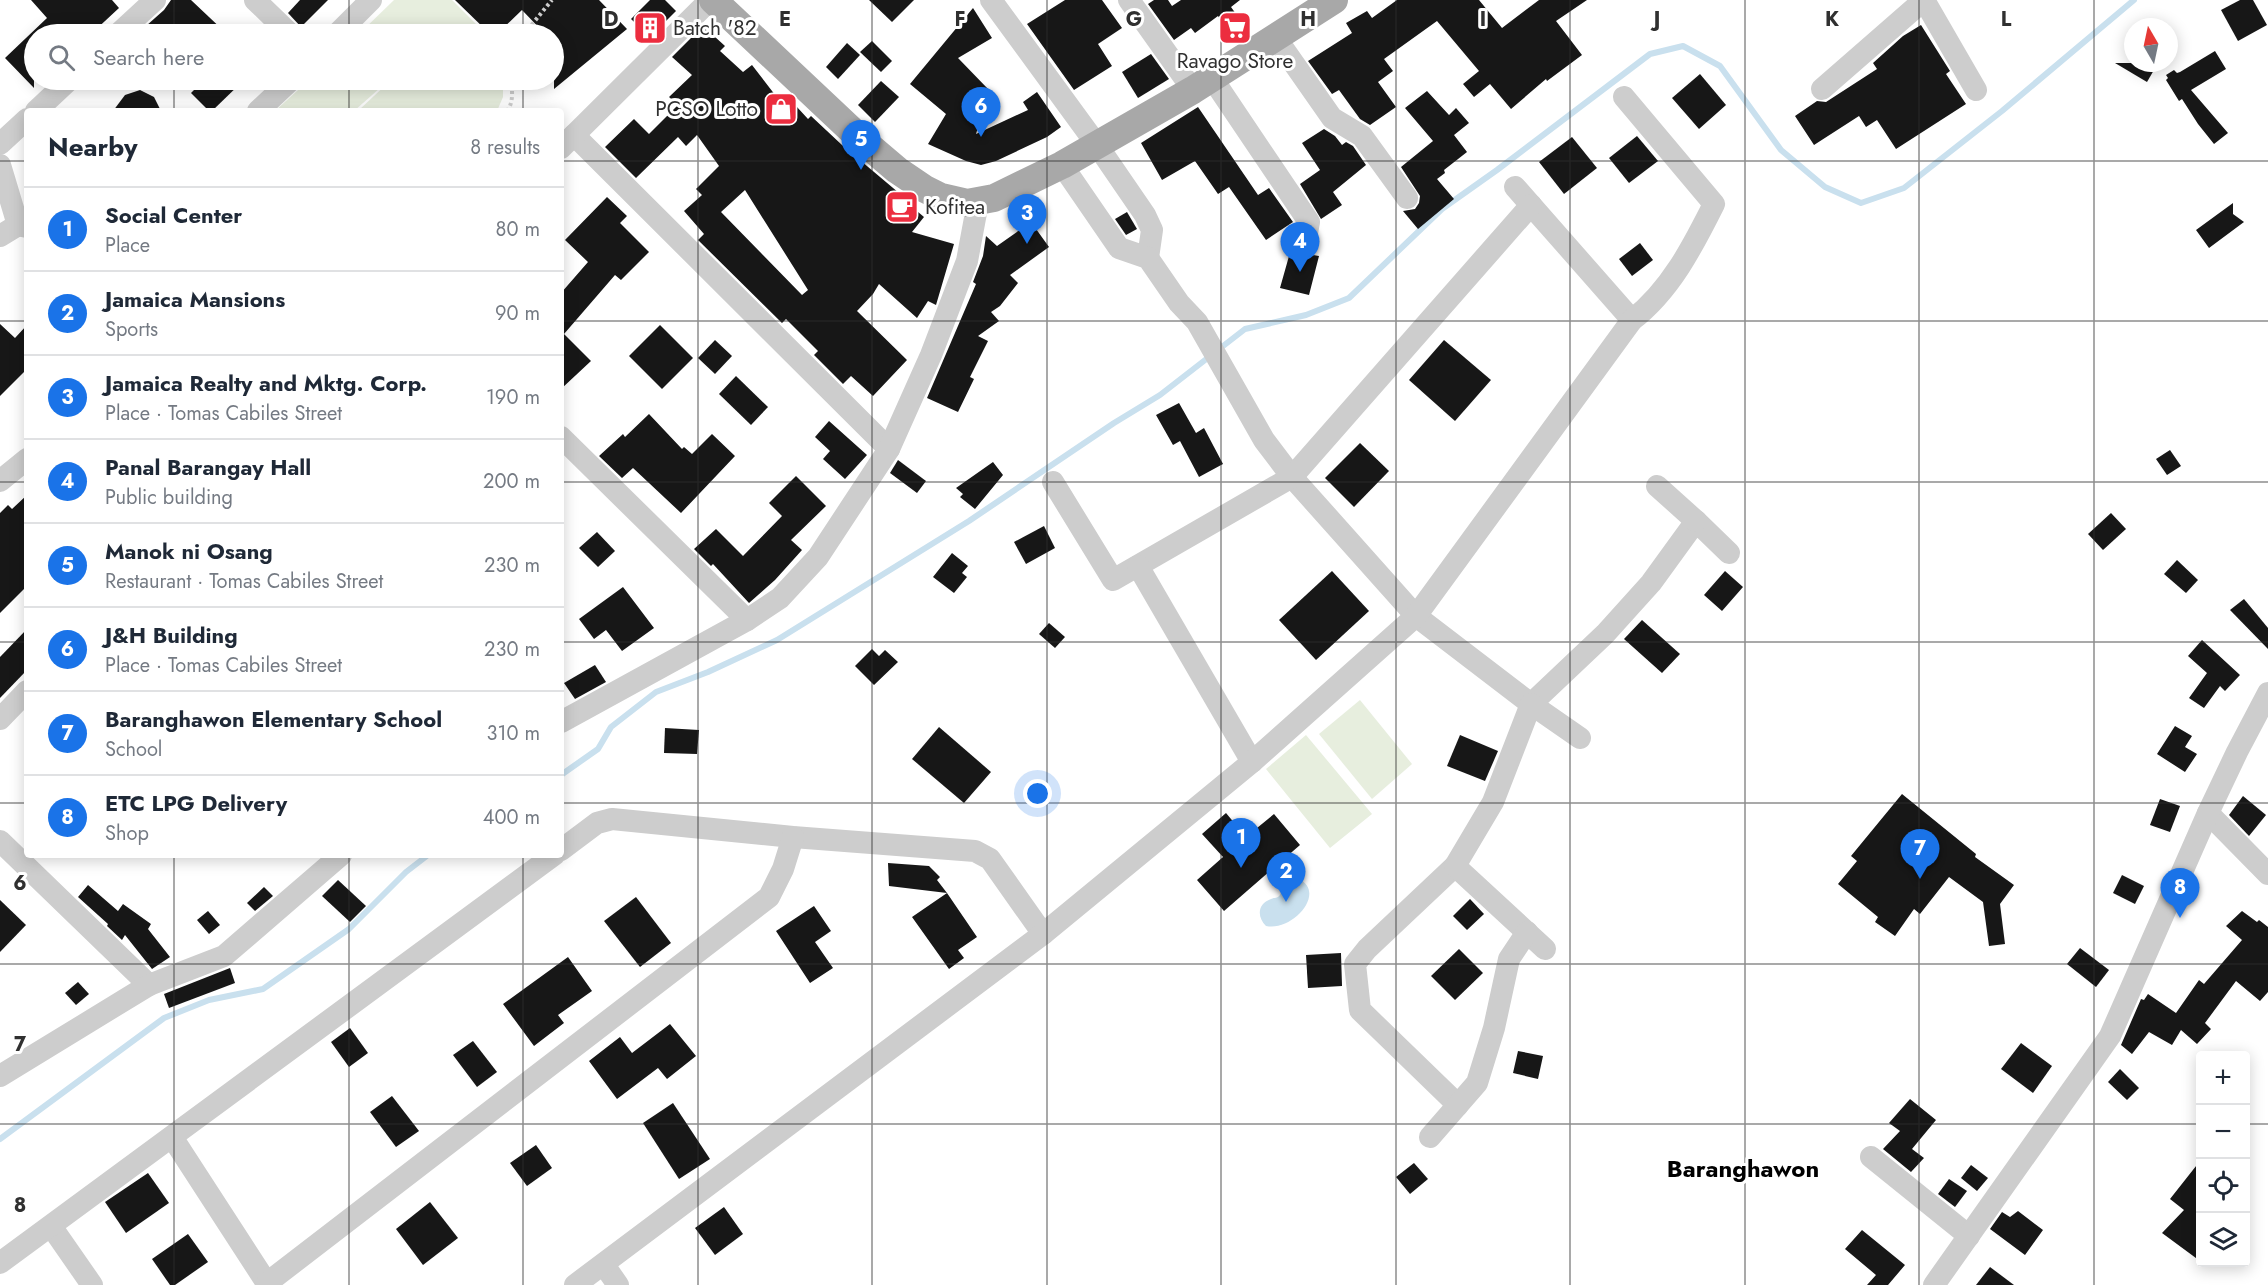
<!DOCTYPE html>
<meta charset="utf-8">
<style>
body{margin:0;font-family:Jost,sans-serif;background:#f2f2f3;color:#1f2937}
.controls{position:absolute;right:18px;bottom:18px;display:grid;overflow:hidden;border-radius:6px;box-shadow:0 3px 15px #0003}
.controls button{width:54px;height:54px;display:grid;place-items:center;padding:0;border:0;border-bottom:2px solid #e0e1e3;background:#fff;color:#1f2937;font:30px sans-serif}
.compass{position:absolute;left:2124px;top:18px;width:54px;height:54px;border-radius:50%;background:#fff;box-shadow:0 3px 15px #0003;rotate:351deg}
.you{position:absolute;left:1038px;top:794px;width:21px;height:21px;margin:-15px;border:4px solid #fff;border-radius:50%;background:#1a73e8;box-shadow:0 0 0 9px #1a73e833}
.badge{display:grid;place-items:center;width:39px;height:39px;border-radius:50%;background:#1a73e8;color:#fff;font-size:20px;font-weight:700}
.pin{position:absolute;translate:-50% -50px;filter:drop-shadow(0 2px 3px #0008)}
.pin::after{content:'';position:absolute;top:32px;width:21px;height:18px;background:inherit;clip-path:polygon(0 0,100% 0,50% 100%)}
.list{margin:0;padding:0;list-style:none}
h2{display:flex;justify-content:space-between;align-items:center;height:78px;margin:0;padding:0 24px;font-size:26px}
h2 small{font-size:20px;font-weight:400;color:#747a83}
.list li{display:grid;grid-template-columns:39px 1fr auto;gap:18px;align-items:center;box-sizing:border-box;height:84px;padding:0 24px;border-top:2px solid #e0e1e3}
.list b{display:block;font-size:22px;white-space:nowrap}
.list p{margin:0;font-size:20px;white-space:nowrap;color:#747a83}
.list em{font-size:20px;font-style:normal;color:#747a83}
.icon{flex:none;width:33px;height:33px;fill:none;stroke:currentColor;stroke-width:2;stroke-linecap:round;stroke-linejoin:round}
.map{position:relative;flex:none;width:2268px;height:1285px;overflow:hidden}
.search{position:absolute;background:#fff;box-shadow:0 3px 15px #0003;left:24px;top:24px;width:540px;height:66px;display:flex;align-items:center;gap:15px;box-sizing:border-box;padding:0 21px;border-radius:33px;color:#747a83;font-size:22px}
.panel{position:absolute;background:#fff;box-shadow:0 3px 15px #0003;left:24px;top:108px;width:540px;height:750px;border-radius:6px}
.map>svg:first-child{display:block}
.green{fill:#e7eede}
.water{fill:#c9e0ee}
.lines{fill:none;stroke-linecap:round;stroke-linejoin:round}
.stream{stroke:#c9e0ee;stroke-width:6}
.building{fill:#171717;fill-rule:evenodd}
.path{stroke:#cdcdcd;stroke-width:4;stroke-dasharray:3 3;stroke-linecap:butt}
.minor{stroke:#cdcdcd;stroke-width:22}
.major{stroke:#a8a8a8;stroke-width:28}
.grid{fill:none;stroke:#303030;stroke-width:1.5;stroke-opacity:0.55}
.labels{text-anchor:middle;stroke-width:6;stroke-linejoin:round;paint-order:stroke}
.poi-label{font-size:21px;fill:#303030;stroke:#fff;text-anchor:start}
.quarter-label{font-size:24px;font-weight:bold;fill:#000;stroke:#fff}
.grid-label{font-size:20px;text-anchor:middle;font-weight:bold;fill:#303030;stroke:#fff;stroke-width:6;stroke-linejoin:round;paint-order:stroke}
</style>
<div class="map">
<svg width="2268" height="1285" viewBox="0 0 2268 1285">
<rect width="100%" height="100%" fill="#fff"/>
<g class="green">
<path d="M394,0H452L486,34H359Z"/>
<path d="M309,80H389L354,111H275Z"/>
<path d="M391,80H503V97L497,111H358Z"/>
<path d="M1360,700L1412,764L1372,799L1319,734Z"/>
<path d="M1306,735L1372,814L1330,848L1266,769Z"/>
</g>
<path class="water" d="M1299,879C1327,893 1292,932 1266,926C1257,917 1257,904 1271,899C1275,897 1277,899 1280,895C1281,893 1282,887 1283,885L1289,880Z"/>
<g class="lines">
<g class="stream">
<path d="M561,775L598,749L611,727L656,692L708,672L777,640L969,521L1114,423L1160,395L1245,329L1306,315L1349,298L1442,209L1497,170L1650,54L1683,46L1720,66L1781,150L1825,187L1861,203L1904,188L2002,111L2134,0"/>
<path d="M0,1139L164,1018L209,1000L263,989L349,929L406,872L428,855"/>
</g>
</g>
<g class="building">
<path d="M31,0H112L119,8L91,34H34V88L5,58L47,18Z"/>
<path d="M171,0H191L227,34H137L164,10Z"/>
<path d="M300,0H328L301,27L288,13Z"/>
<path d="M455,0H599L627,29L554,89V34H545L522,10L497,34H490Z"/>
<path d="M650,0H665L676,11L650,37L631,19Z"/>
<path d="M869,0H914L892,22Z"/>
<path d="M1065,0H1102L1122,28L1098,44L1112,66L1074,90L1027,24Z"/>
<path d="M1154,0H1168L1172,6L1181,0H1240L1231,7L1246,28L1233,37L1218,16L1195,33L1191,28L1174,40L1148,4Z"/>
<path d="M1397,0H1479L1502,28L1539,0H1587L1556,21L1582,55L1547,81L1546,79L1511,109L1490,84L1474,97L1463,84L1479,71L1437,21L1384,59L1393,71L1378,82L1396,107L1370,125L1360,119L1339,90L1332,94L1308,61L1352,33L1346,23L1367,11L1372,18Z"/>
<path d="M2240,0H2253L2267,25L2238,41L2221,10Z"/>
<path d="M973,8L992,38L958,58L989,90L976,134L1028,110L1023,102L1037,92L1061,127L1047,137L996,161L981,165L966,161L928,144L946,114L910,84Z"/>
<path d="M1921,25L1950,71L1946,74L1966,104L1896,149L1877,120L1866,127L1859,116L1814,145L1795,116L1817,101L1826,102L1877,69L1873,63L1903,36Z"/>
<path d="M703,26L725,46L720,51L743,72L752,65L789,113L797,107L808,119L811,116L842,145L899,193L898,195L924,217L912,232L954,244L936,305L928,301L917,318L879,284L873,294L857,311L907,360L873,396L851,376L843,384L814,355L818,351L786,319L782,323L698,240L704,234L684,211L702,195L696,189L719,166L697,135L686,146L678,137L636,178L605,147L634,119L649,134L678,105L669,97L692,75L672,57ZM745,190L808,290L802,295L721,212Z"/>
<path d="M872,41L892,61L881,72L860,52Z"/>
<path d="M847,43L860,55L838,79L826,67Z"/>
<path d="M2215,51L2226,69L2191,90L2228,133L2214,144L2198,124L2182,99L2179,101L2166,80L2168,78L2166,75L2174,70L2177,73L2180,72Z"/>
<path d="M1151,54L1169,79L1138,98L1122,72Z"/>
<path d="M2115,63H2158L2147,82Z"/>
<path d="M1700,74L1726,105L1699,129L1672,98Z"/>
<path d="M204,80H244L212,111H209L191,93Z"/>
<path d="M881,81L899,97L875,122L858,105Z"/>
<path d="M140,90L154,97L161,111H113L125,95Z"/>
<path d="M1427,91L1449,115L1456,108L1469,123L1454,135L1467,152L1444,170L1445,173L1437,179L1454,199L1418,229L1403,211L1415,209L1419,203L1420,196L1401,167L1433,141L1405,108Z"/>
<path d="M1198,107L1258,195L1269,188L1293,222L1266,240L1229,187L1218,194L1195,161L1162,180L1141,143Z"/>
<path d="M1324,129L1335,136L1342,145L1346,142L1353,146L1366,165L1333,192L1342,205L1321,219L1300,184L1320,170L1302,143Z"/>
<path d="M1637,136L1658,161L1629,183L1609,158Z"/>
<path d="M1572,137L1597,168L1564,194L1539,162Z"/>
<path d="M607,197L627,216L620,223L649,252L621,280L615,275L564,334L591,361L561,389V293L588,262L565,240Z"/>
<path d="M2233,203V214L2244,222L2209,248L2196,230Z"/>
<path d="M1127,212L1137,229L1126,235L1115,219Z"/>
<path d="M1031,222L1049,247L1010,275L1018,283L1000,306L991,312L999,321L978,336L988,341L970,377L974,379L958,412L927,398L976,284L973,282L983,256L986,236L997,246Z"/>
<path d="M1640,243L1653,260L1632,276L1619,259Z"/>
<path d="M1291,249L1302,257L1313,255L1319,256L1309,295L1280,288Z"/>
<path d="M0,324L15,338L27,325V369L0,396Z"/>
<path d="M660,325L693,358L662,389L629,356Z"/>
<path d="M715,340L732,356L715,374L698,358Z"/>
<path d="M1444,340L1491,380L1455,421L1409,380Z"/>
<path d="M736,376L768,407L751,425L719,394Z"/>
<path d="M1179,403L1196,433L1204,428L1223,464L1199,477L1180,441L1173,445L1156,415Z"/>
<path d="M649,414L682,449L684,447L692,454L712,434L735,456L681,513L633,468L622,478L599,456L623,434L625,437Z"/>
<path d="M829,421L867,455L845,479L823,459L830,451L815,437Z"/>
<path d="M1360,443L1389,471L1354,507L1325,478Z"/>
<path d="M2170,450L2181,466L2167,475L2156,459Z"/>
<path d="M898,460L926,481L917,493L890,473Z"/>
<path d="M993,462L1003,475L975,509L960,497L963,494L956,488Z"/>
<path d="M796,476L826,506L791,540L802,550L775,580L749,603L713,564L711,566L694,549L716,529L743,556L782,516L769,503Z"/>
<path d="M27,495V586L0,613V513L8,505L12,509Z"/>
<path d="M2111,513L2126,529L2103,550L2088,534Z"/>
<path d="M1044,526L1055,548L1026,564L1014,542Z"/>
<path d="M597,532L615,551L598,567L579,548Z"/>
<path d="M952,553L968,566L962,573L967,577L954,593L933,577Z"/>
<path d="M2177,560L2198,580L2186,593L2164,574Z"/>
<path d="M1332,571L1369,611L1316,660L1279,620Z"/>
<path d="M1725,571L1743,587L1722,611L1704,595Z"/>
<path d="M623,587L654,628L622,651L606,630L594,639L579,619Z"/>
<path d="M2244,599L2268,628V649L2230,610Z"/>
<path d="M1642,620L1680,654L1662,673L1624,639Z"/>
<path d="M1049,623L1065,637L1055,648L1039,634Z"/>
<path d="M27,629V670L0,698V657Z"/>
<path d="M2202,640L2240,675L2225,691L2220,686L2204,708L2189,698L2207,673L2188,656Z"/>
<path d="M872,649L879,656L885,650L898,662L874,685L855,666Z"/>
<path d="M595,665L606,682L575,699L564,683Z"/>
<path d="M2175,726L2192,736L2185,747L2197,754L2185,772L2157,754Z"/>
<path d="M939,727L991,772L964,803L912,759Z"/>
<path d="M665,728L699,730L697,754L664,753Z"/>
<path d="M1460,735L1498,751L1485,781L1447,766Z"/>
<path d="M1902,794L1976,854L1975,857L2014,885L2000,904L2005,944L1989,946L1983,902L1949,877L1920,914L1914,909L1895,936L1875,922L1878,917L1838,884L1857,861L1851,856Z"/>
<path d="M2243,796L2266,815L2249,836L2229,815Z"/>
<path d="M2160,799L2180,806L2170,832L2150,825Z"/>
<path d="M1226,813L1246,837L1274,814L1300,845L1224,911L1197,880L1223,857L1202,834Z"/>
<path d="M888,863L929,866L940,877L937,880L947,893L889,886Z"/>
<path d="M2122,875L2144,886L2135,904L2113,893Z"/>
<path d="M338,880L366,906L350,922L322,896Z"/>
<path d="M88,885L118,911L123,904L151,924L148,929L170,957L152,969L125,935L122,940L107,926L108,924L78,897Z"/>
<path d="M264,887L273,896L255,911L247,903Z"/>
<path d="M947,893L977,937L958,950L964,958L949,969L912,917Z"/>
<path d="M636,897L671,943L640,967L604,921Z"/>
<path d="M1470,899L1484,914L1467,930L1453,916Z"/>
<path d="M0,900L26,925L0,952Z"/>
<path d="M814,906L831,931L815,942L833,968L810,983L776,931Z"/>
<path d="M208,911L220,925L209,934L197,920Z"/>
<path d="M2242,911L2257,922L2259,920L2268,927V992L2260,1001L2236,981L2205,1023L2211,1029L2197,1044L2181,1030L2172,1045L2149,1032L2132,1054L2121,1045L2141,999L2144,1000L2148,994L2176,1013L2199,980L2204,984L2242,940L2226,926Z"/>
<path d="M2080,948L2109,970L2096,987L2067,964Z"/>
<path d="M1459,949L1483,973L1455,1000L1431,976Z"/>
<path d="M1341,953L1342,986L1308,988L1306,955Z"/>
<path d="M568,957L592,991L558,1015L564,1023L534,1046L503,1004Z"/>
<path d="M230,968L235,983L169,1008L164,994Z"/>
<path d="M78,982L89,994L76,1005L65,993Z"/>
<path d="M670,1024L696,1056L667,1079L658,1068L617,1099L589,1061L620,1037L632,1053Z"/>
<path d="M350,1028L368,1053L349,1067L331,1042Z"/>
<path d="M473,1041L497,1072L477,1087L453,1055Z"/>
<path d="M2021,1043L2052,1066L2033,1093L2001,1069Z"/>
<path d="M1518,1051L1543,1056L1538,1079L1513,1073Z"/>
<path d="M2120,1069L2139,1088L2127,1100L2108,1082Z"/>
<path d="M392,1096L419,1131L396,1147L370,1112Z"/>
<path d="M1910,1099L1936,1120L1912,1149L1924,1158L1911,1172L1883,1149L1900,1131L1889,1123Z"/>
<path d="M673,1103L710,1159L679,1179L643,1123Z"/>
<path d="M536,1145L552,1168L527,1186L510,1163Z"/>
<path d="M2200,1161V1261L2162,1233L2184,1210L2170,1199Z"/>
<path d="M1414,1163L1428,1179L1410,1194L1396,1177Z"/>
<path d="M1971,1165L1988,1178L1977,1191L1961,1178Z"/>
<path d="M148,1173L169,1203L126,1233L105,1202Z"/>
<path d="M1949,1179L1967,1191L1955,1207L1938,1194Z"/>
<path d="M430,1202L458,1238L423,1265L396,1229Z"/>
<path d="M724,1207L743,1234L715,1255L695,1228Z"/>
<path d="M2018,1211L2043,1230L2025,1255L1990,1229L2002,1212L2010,1217Z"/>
<path d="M1862,1230L1905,1265L1888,1285H1867L1876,1275L1845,1249Z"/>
<path d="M188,1234L208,1262L175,1285H170L152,1259Z"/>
<path d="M1990,1267L2014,1285H1976Z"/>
</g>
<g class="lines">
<g class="path">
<path d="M524,34L552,0"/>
<path d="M507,111C514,102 512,90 511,80"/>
</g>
<g class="minor">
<path d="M255,0L290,34"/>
<path d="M991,0L1097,145L1145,215L1152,230L1148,258"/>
<path d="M1129,0L1193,90"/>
<path d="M1924,0L1976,90"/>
<path d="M118,34L155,0"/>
<path d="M337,34L371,0"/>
<path d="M1276,38L1332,118L1362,136L1407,198"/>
<path d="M1212,78L1309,222L1305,244"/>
<path d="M1822,89L1924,0"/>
<path d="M36,111L69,80"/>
<path d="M258,111L291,80"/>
<path d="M574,135L889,449"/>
<path d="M0,144L27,119"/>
<path d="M561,148L710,0"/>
<path d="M0,165L18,225L27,227"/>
<path d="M1062,165L1119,248L1148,258L1179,303L1197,322L1264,440L1292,477L1416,616L1531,704L1605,634L1651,583L1696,521L1729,553"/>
<path d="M1515,187L1632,320"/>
<path d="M0,236L18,225"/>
<path d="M561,437L747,620"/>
<path d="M0,481L27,459"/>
<path d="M1053,482L1113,580L1292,477L1531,205"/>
<path d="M1657,486L1696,521"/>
<path d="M1138,566L1252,762"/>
<path d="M0,719L27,691"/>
<path d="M561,722L747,620L780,598L818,557L889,449L931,355L967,261L978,202"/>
<path d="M2208,813L2268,874"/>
<path d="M0,841L149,985"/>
<path d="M561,850L597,823L612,819L793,837L975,851L990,859L1043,934"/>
<path d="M1455,866L1367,949L1355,964L1360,1010L1458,1105"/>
<path d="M1545,949L1455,866L1493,802L1531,704L1580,738"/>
<path d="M0,1076L149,985L224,956L341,855"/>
<path d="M172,1137L268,1285"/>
<path d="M1430,1137L1477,1083L1494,1028L1509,959L1527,932"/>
<path d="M1871,1157L1969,1236"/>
<path d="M51,1226L92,1285"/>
<path d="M0,1263L554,855"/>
<path d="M604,1265L618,1285"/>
<path d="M267,1283L769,897L783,869L793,837"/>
<path d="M575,1285L1043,934L1252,762L1416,616L1632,320C1670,291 1693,246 1714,204L1624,97"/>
<path d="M1934,1285L2110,1036L2208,813L2237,752L2268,693"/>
</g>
<path class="major" d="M713,0L864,142L897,170L925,189L941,197L967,203L994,198L1062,165L1193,90L1334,0"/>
</g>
<path class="grid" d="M174,0V34M349,0V34M523,0V34M698,0V1285M872,0V1285M1047,0V1285M1221,0V1285M1396,0V1285M1570,0V1285M1745,0V1285M1919,0V1285M2094,0V1285M174,80V111M349,80V111M523,80V111M0,161H27M561,161H2268M0,321H27M561,321H2268M0,482H27M561,482H2268M0,642H27M561,642H2268M0,803H27M561,803H2268M174,855V1285M349,855V1285M523,855V1285M0,964H2268M0,1124H2200M2246,1124H2268"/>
<defs>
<g id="building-square" transform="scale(1.725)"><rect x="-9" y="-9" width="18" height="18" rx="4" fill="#ec2d3f" stroke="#fff"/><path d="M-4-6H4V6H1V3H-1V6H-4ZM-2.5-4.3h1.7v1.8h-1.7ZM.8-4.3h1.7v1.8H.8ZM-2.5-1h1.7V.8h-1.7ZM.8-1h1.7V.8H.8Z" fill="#fff"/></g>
<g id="supermarket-square" transform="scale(1.725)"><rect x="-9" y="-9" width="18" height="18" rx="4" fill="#ec2d3f" stroke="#fff"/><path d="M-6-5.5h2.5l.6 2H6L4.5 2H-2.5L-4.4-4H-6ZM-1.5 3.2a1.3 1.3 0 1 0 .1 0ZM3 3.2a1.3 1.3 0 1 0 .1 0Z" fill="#fff"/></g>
<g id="shop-square" transform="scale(1.725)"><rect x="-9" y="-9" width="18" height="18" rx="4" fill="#ec2d3f" stroke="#fff"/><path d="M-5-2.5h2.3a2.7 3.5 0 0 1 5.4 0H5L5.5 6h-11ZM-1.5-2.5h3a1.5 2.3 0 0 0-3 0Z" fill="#fff"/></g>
<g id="cafe-square" transform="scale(1.725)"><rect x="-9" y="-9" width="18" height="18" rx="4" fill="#ec2d3f" stroke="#fff"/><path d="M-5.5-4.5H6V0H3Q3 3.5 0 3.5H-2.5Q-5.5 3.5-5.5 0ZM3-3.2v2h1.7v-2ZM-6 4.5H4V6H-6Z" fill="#fff"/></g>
</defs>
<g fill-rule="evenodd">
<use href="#building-square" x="650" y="28"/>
<use href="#supermarket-square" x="1235" y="28"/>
<use href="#shop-square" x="781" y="109"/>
<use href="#cafe-square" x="902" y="207"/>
</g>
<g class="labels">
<g class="poi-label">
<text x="673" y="35">Batch '82</text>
<text x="1235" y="68" text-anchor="middle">Ravago Store</text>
<text x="758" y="116" text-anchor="end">PCSO Lotto</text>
<text x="925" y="214">Kofitea</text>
</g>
<g class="quarter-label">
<text x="1743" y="1177">Baranghawon</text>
</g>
</g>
<g class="grid-label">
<text x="611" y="26">D</text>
<text x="785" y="26">E</text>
<text x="960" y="26">F</text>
<text x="1134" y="26">G</text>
<text x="1308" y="26">H</text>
<text x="1483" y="26">I</text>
<text x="1657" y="26">J</text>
<text x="1832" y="26">K</text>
<text x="2006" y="26">L</text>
<text x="20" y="890">6</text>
<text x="20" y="1051">7</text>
<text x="20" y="1212">8</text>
</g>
</svg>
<div class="controls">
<button>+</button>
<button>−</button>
<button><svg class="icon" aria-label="locate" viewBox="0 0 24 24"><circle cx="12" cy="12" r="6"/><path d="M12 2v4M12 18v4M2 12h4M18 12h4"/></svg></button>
<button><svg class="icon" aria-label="layers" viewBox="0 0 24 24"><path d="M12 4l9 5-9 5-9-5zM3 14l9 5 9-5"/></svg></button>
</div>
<svg class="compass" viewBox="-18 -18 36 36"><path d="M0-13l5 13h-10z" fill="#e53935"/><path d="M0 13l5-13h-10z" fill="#747a83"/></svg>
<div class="you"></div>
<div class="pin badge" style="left:1241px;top:868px">1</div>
<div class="pin badge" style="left:1286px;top:902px">2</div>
<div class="pin badge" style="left:1027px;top:244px">3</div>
<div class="pin badge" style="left:1300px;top:272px">4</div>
<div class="pin badge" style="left:861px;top:170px">5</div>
<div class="pin badge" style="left:981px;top:137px">6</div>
<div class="pin badge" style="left:1920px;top:879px">7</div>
<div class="pin badge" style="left:2180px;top:918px">8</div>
<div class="search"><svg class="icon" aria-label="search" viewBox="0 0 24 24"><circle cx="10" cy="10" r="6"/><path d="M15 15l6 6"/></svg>Search here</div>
<section class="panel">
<h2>Nearby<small>8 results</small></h2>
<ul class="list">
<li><span class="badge">1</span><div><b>Social Center</b><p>Place</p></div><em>80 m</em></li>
<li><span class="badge">2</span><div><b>Jamaica Mansions</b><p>Sports</p></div><em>90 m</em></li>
<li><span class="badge">3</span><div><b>Jamaica Realty and Mktg. Corp.</b><p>Place · Tomas Cabiles Street</p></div><em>190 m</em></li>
<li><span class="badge">4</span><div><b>Panal Barangay Hall</b><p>Public building</p></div><em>200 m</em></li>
<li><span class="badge">5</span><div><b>Manok ni Osang</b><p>Restaurant · Tomas Cabiles Street</p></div><em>230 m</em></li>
<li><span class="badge">6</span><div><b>J&amp;H Building</b><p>Place · Tomas Cabiles Street</p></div><em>230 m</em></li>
<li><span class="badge">7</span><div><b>Baranghawon Elementary School</b><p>School</p></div><em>310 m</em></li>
<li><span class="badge">8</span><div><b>ETC LPG Delivery</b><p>Shop</p></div><em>400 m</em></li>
</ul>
</section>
</div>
